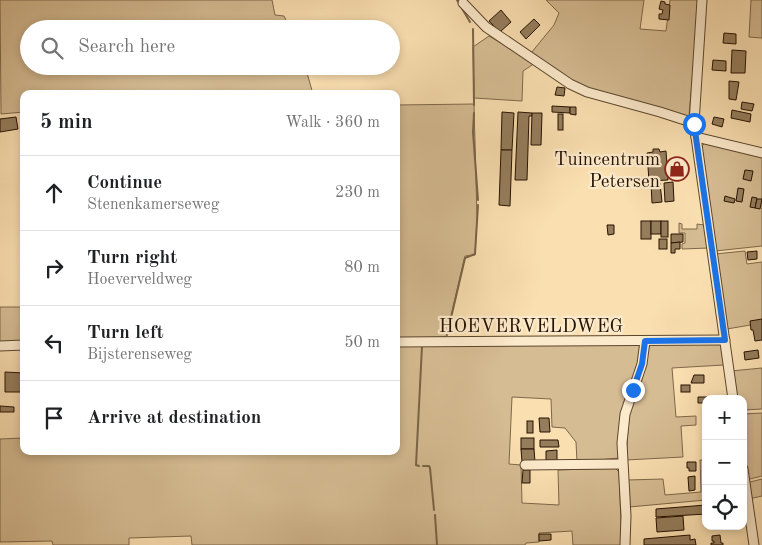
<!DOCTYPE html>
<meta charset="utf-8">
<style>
body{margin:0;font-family:"Old Standard TT",serif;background:#f6f6f6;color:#202124}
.controls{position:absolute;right:15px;bottom:15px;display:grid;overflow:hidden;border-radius:10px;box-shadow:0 2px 8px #0003}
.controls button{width:45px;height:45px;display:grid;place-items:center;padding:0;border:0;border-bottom:1px solid #e0e0e0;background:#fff;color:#202124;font:25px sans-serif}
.stop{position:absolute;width:15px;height:15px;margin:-11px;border:4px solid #1a73e8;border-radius:50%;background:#fff}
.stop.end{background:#1a73e8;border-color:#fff;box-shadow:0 1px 5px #0008}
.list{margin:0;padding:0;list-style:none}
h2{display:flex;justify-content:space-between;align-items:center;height:65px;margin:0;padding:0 20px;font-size:21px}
h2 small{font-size:16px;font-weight:400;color:#757577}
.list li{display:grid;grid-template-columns:32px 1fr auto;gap:15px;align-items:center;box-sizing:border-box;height:75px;padding:0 20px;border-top:1px solid #e0e0e0}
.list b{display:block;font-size:19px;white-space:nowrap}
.list p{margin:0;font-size:16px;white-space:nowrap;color:#757577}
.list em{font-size:16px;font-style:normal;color:#757577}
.icon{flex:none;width:28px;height:28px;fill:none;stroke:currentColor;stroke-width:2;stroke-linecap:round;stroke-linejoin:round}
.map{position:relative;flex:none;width:762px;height:545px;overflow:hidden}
.search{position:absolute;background:#fff;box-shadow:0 2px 8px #0003;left:20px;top:20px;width:380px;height:55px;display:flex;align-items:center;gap:12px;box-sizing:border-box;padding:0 18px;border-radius:28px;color:#757577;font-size:19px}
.panel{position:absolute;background:#fff;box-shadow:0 2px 8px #0003;left:20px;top:90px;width:380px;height:365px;border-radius:10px}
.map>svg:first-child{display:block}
.green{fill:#d6bc93;stroke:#7e684a}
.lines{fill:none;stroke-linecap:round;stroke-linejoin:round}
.stream{stroke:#7a6446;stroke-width:2}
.building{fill:#957d5c;stroke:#271300}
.minor-casing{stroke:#5c462c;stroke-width:11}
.minor{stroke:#fceacc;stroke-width:9}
.route{stroke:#1a73e8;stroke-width:6}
.labels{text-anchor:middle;stroke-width:4.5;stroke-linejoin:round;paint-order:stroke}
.poi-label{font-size:19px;fill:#271300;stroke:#fceacc;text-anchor:end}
.street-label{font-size:19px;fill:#271300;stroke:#fceacc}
</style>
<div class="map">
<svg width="762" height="545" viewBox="0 0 762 545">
<rect width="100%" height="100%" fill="#fadfb1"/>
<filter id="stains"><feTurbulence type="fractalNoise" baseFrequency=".004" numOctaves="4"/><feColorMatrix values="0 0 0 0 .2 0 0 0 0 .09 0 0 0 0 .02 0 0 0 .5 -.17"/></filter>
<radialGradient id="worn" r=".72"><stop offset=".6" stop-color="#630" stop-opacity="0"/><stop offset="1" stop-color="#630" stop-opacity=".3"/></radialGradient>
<g class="green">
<path d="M0,0H272L275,15L284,16L290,29H29V66H305L313,94H24V112L1,114Z"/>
<path d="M546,0H644L640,29L666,31L670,0H699L689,116L687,118L588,91L531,53L554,25L559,13Z"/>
<path d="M751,0H762V38L749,37Z"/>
<path d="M489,36L535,63L523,71L522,101L474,98L473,47Z"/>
<path d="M474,104L477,219L475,255L465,256L446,337L396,338V105Z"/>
<path d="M705,143L762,156V246L715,251L701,147Z"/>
<path d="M679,223L682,224V229H697V224L704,225L705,227L709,248L682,249V244L685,243V233H679Z"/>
<path d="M745,251L747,264L762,262V323L727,329L715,254Z"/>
<path d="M0,307H24V343L0,344Z"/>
<path d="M636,342L642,346L619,458L577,462L576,442L565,428L552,427L551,399L512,397L509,464L521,465L522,503L559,505L558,470L615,468L619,472L622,545H573L572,531L539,533V542L526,543L525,545H192L191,536L129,538V545H53L52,541L0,542V439L24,438V451H396V344Z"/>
<path d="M650,344H721L724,365L672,368L676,417L696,416V425L681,426L683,457L626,460L629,413Z"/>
<path d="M762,368V409L743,410V399H735L731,371Z"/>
<path d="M762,413V476L750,479L747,477L743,451V414Z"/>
<path d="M700,460H706V500L629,507L627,480L663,479L665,495L701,492Z"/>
<path d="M762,479V496L749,499L748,484L750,482Z"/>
</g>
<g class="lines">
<g class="stream">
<path d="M457,0L470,22"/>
<path d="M473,29L474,105"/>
<path d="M474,113L473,132L478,200"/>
<path d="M447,335L465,258L475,254L478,205"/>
<path d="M419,466L416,465L422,346"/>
<path d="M423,466H429L430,468L434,510"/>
<path d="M435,515L437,545"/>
</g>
</g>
<g class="building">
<path d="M661,1L665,2V4L670,5L669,20L659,19V14H662L663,10L659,9Z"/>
<path d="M501,10L511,22L500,32L489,21Z"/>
<path d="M534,19L540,25L526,39L520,32Z"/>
<path d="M724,33L736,34V44L723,43Z"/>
<path d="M732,50L746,51L745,73H731Z"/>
<path d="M713,60L726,61V71L712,70Z"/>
<path d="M729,81L739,82L736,100L729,99Z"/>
<path d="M557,87L565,88L564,96L555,95Z"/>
<path d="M742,102L754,104L752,111L741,109Z"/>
<path d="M552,106L570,107V113L552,112Z"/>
<path d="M570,107H576V115L570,114Z"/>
<path d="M732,110L751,114L750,122L731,118Z"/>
<path d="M502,112L514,113L512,150H501Z"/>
<path d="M518,112L532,113V116H529L527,180H515Z"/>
<path d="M532,113H542L541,145H531Z"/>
<rect x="558" y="114" width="5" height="16"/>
<path d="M16,117L18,129L0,132V119Z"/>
<path d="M714,117L724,119L722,127L712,124Z"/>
<path d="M653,149H659L660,152L666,151L668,180L649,181L647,153L653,152Z"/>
<path d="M501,150H512L510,206L499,205Z"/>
<path d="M681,165L682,173L675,175L674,166Z"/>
<path d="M686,167V177H675V175L682,173L681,168Z"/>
<path d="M745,170L753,171L751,181L743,179Z"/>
<path d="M673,182L674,201L665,202L664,183Z"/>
<path d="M651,183H660L662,202L652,203Z"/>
<path d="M738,188L744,189L742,202L736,201Z"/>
<path d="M725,196L735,199L734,203L724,201Z"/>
<path d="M752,197L757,198L755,208L750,207Z"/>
<path d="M757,199H762L760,209L755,208Z"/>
<rect x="641" y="221" width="10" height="18"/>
<rect x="651" y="221" width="10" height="13"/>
<rect x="661" y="221" width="7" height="16"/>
<path d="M607,225H614V234L608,235Z"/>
<path d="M671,234H683V242L671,243Z"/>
<rect x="659" y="239" width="8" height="10"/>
<path d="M680,242V249H675V253H671V243Z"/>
<path d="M757,251V259L748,260L747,252Z"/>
<path d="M762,319V340L755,341L753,330H751L750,321Z"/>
<path d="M758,350L759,358L745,360L744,352Z"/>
<path d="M5,372L24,373V392H5Z"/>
<path d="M694,375H704V383H691Z"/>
<rect x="681" y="385" width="9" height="7"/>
<path d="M698,397H707V399H716H706V403H698Z"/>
<path d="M0,406L14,407V412H0Z"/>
<path d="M539,418H549L550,432H540Z"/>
<rect x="527" y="421" width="6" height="12"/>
<rect x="521" y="438" width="13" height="11"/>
<path d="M540,440H558L559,447H540Z"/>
<path d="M521,449H534L535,462H522Z"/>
<path d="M557,450V460H546V451Z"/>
<path d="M687,462H696V471H689V468H687Z"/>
<path d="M523,470H530V483H522Z"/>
<path d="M695,476V490L689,491L688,477Z"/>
<path d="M706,505V514L656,517V509Z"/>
<path d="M683,516L684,530L657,532L656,518Z"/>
<path d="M539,534H551V540L539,541Z"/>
<path d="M690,535V540L695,539L696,545H644V539Z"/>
<path d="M720,535L721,543H723V545H711V543H714V541H712V536Z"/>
</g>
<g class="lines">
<g class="minor-casing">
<g id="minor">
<path d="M702,0L694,123L733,399"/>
<path d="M463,3L486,27L570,84L587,92L660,112L694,123"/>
<path d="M696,137L762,153"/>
<path d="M396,342L725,340"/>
<path d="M0,346L24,345"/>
<path d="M525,465L622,464"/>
<path d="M743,469L754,545"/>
<path d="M625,545L626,516L622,443L625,414L642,364L645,341"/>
</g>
</g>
<use href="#minor" class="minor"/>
</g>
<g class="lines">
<path class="route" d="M633,390L642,364L645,341L725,340L694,124"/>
</g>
<defs>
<g id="shop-ring" transform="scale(1.25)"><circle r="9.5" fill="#fceacc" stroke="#8f2418" stroke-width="1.5"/><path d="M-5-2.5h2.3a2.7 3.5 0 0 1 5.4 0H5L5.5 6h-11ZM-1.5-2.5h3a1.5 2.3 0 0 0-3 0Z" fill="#8f2418"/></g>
</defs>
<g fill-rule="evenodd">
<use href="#shop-ring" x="677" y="169"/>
</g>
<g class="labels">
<g class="poi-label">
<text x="660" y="165">Tuincentrum<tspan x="660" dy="22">Petersen</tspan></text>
</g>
<g class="street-label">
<text x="531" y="332">HOEVERVELDWEG</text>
</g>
</g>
<rect width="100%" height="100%" filter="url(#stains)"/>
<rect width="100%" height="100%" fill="url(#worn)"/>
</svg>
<div class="controls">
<button>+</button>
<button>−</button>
<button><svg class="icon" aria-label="locate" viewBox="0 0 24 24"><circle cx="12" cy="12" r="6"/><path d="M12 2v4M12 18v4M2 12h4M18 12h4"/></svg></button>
</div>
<div class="stop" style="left:694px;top:124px"></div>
<div class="stop end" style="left:633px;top:390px"></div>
<div class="search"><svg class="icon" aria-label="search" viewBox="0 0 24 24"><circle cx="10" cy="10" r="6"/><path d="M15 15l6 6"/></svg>Search here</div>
<section class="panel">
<h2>5 min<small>Walk · 360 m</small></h2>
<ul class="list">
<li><svg class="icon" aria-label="ahead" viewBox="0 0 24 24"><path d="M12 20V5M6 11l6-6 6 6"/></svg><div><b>Continue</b><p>Stenenkamerseweg</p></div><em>230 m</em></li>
<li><svg class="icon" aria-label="right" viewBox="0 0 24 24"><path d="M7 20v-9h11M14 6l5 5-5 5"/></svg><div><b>Turn right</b><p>Hoeverveldweg</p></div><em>80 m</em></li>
<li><svg class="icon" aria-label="left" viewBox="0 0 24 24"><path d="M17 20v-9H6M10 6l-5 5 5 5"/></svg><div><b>Turn left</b><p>Bijsterenseweg</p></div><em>50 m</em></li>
<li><svg class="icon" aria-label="arrive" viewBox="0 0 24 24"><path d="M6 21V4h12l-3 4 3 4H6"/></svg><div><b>Arrive at destination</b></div></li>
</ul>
</section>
</div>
